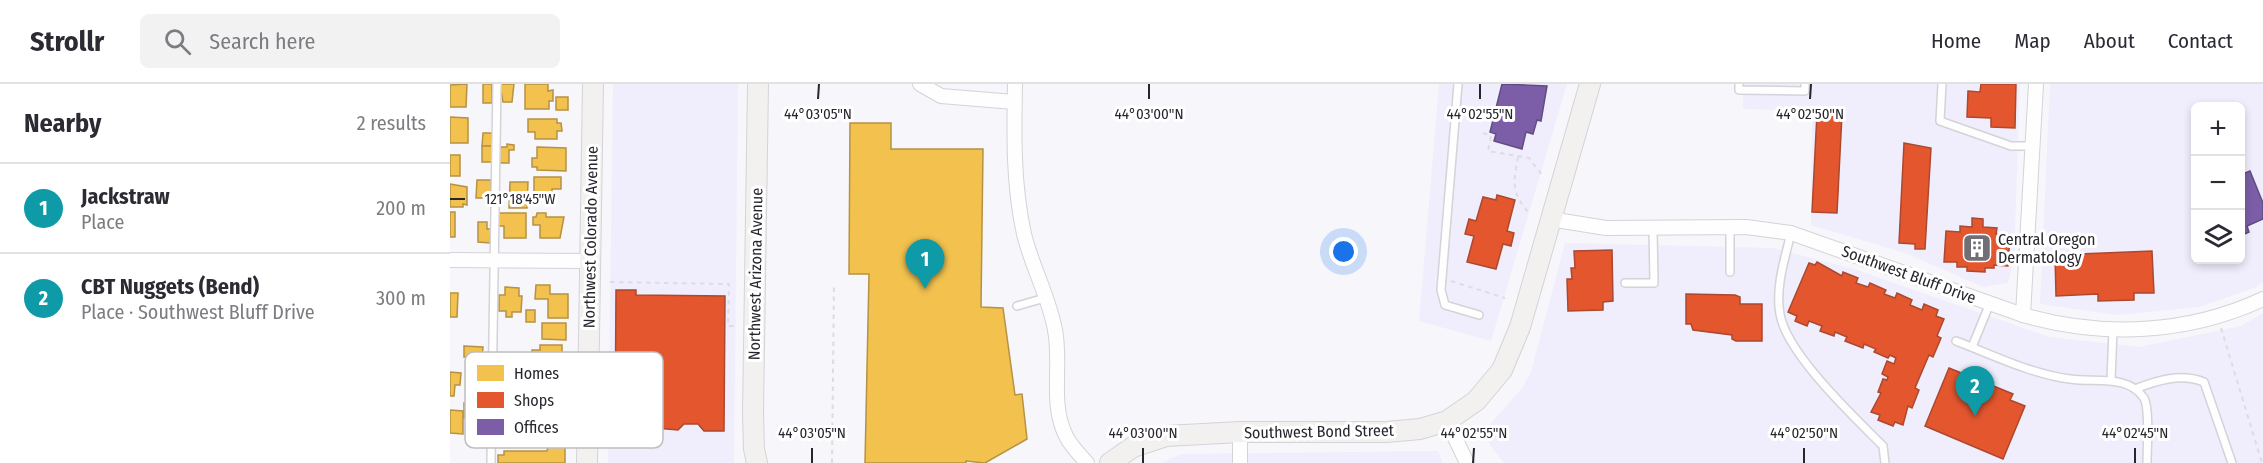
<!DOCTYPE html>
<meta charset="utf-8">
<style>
body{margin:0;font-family:"Fira Sans Condensed",sans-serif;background:#f2f2f3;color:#2b2b33}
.controls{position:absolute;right:18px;top:18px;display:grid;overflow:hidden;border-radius:9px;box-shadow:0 3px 9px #0003}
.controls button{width:54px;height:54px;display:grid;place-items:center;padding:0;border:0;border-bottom:2px solid #e1e1e2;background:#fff;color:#2b2b33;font:30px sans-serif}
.you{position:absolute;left:894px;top:168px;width:21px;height:21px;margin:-15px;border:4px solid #fff;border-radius:50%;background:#1a73e8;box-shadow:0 0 0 9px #1a73e833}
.badge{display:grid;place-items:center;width:39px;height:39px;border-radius:50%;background:#0b8043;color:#fff;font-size:20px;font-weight:700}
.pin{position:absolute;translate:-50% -50px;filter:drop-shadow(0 2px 3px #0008)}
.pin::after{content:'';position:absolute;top:32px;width:21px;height:18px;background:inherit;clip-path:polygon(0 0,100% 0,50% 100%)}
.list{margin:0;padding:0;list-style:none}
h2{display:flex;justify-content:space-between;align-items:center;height:78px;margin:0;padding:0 24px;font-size:26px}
h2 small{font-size:20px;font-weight:400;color:#7c7c81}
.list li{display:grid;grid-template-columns:39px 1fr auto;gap:18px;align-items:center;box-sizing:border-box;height:90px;padding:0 24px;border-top:2px solid #e1e1e2}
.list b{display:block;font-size:22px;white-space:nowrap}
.list p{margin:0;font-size:20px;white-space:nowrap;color:#7c7c81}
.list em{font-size:20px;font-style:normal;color:#7c7c81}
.icon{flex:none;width:33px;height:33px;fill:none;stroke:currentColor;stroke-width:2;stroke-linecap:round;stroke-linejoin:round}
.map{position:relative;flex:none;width:1813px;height:379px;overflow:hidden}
header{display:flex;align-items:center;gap:36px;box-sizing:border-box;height:84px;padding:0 30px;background:#fff;border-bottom:2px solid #e1e1e2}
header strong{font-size:28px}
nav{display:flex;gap:33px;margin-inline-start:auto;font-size:21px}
.search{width:420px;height:54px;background:#f2f2f3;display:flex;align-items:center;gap:15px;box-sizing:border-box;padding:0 21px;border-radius:9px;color:#7c7c81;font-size:22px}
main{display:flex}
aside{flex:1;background:#fff}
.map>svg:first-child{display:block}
.built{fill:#f0eefc;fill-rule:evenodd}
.homes{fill:#f2c14e;stroke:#b59244;stroke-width:1.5}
.shops{fill:#e4572e;stroke:#ab482e;stroke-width:1.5}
.offices{fill:#7b5ea7;stroke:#624d82;stroke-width:1.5}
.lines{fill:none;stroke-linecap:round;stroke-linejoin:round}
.lane-casing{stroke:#d3d3d8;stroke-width:10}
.street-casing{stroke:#d3d3d8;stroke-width:16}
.secondary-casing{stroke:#d3d3d8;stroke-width:22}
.path{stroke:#dddcdf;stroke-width:2;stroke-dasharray:4.5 4.5;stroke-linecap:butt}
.lane{stroke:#fefefe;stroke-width:7}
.street{stroke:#fefefe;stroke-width:14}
.secondary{stroke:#f2f1ef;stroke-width:20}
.ticks{fill:none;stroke:#27262d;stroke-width:2}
.labels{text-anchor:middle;stroke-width:6;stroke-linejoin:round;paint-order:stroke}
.street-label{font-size:16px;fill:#27262d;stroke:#fff}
.poi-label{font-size:16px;fill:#27262d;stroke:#fff;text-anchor:start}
.key{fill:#fff;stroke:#bebec0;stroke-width:1.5}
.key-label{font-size:16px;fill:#27262d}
.ticks-label{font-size:15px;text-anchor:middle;fill:#27262d;stroke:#fff;stroke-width:6;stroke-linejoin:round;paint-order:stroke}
</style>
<header>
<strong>Strollr</strong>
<div class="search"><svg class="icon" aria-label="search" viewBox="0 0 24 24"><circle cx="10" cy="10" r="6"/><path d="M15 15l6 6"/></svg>Search here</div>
<nav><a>Home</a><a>Map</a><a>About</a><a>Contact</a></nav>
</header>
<main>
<aside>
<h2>Nearby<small>2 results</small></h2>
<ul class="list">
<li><span class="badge" style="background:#0f9aa8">1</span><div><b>Jackstraw</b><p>Place</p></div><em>200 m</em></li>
<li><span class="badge" style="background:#0f9aa8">2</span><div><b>CBT Nuggets (Bend)</b><p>Place · Southwest Bluff Drive</p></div><em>300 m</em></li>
</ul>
</aside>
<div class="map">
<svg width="1813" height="379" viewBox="0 0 1813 379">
<rect width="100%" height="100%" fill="#f6f6fb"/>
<g class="built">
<path d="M163,0H288L284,379H158Z"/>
<path d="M989,0H1117L1041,257L969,237Z"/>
<path d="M1293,0H1570L1564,173L1558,199L1533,203L1455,169L1361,141L1362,27L1293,25Z"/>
<path d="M1600,0H1813V198L1804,204L1749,223L1667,231L1590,220ZM1746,22H1790V176H1746Z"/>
<path d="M1115,159L1323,164L1407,186L1599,253L1689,263L1791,242L1813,229V379H1054L1040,361L1034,347L1072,304L1081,288Z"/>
<path d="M988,367L993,379H711L731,370Z"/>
</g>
<g class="homes">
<path d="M17,0L16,23H0V1Z"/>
<rect x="33" y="0" width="9" height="19"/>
<path d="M50,0H64L62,18H53Z"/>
<path d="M75,0H98V7L103,6V17H99V25H75Z"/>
<rect x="106" y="13" width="12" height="13"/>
<path d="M0,33L18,34V59H0Z"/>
<path d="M78,35H107V39H111L112,47H107V55H85V48H78Z"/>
<path d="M400,39H441V65H533L531,223L553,224L565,311L572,310L577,355L535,379L516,377V379H415L419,190H399Z"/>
<path d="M33,49H42V62H32Z"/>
<path d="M57,60L64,61V66H59V79H48L49,63H57Z"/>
<rect x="32" y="62" width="10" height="16"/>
<path d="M87,63L116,64V87L87,86V83H82V74H87Z"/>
<rect x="0" y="71" width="10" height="21"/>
<path d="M84,93H111V105H102V109H84Z"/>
<path d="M27,96H41V114H26Z"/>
<path d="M60,98H78L77,124H59Z"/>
<path d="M0,100L17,103V121L13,120V123H0Z"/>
<rect x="0" y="128" width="5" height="25"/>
<path d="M48,129H76V154H54V142H48Z"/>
<path d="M87,129H96V133H114L110,154H90V141H83V133H86Z"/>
<path d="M28,138H37V145H41L40,159L28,158Z"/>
<path d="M86,201H100V210H118V234H98V215H85Z"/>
<path d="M55,203L69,204V212H72L71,228H62V233H56V227H49V211H55Z"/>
<path d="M0,209H8L7,233H0Z"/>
<rect x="76" y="226" width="9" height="12"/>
<path d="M92,239H116V256L92,255Z"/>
<path d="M90,261H112V278L82,275V266H90Z"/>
<path d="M14,262L33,263L32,273H14Z"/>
<path d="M0,288L11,289L10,301H5L4,312H0Z"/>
<path d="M34,318V334H14V319Z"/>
<path d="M0,326L13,327V350L0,349Z"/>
<path d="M100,353H115V379H48V371H54V367H97Z"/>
</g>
<g class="shops">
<path d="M1531,0H1566L1565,44L1541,43V34L1517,33L1518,7L1530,8Z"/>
<path d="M1367,29L1392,30L1387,129L1362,128Z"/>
<path d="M1454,59L1481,64L1475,165H1465V160L1449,159Z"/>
<path d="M1047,111L1065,116L1057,147L1064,149L1061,162L1053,160L1046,185L1017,178L1024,152L1015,150L1019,135L1026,137L1033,113L1046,116Z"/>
<path d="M1522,134L1533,135V143L1547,144L1546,150H1560L1558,182L1544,181V184H1535V188L1517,187V183H1507V178H1494L1496,147L1510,148V142L1522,143Z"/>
<path d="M1162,166L1163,217L1153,218V226L1118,227L1117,195H1122L1121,184H1125L1124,167Z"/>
<path d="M1702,167L1704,209H1684V216L1648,217V210L1606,212L1605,171Z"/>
<path d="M1367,178L1392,192L1393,188L1408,194L1406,199L1418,203L1420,199L1436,206L1434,210L1445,214L1447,209L1462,216L1460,221L1472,226L1474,220L1488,226L1486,232L1494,235L1487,252L1491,254L1483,273L1479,271L1465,304L1469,306L1462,324L1458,322L1453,341L1445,338L1443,342L1428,336L1430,331L1421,328L1431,309L1428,308L1433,295L1437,296L1438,293L1432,290L1437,277L1444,280L1446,274L1440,271L1438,274L1424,268L1426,265L1414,260L1413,264L1395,257L1397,253L1385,248L1384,252L1370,247L1372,242L1359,237L1357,242L1345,237L1347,232L1338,228L1359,179L1365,181Z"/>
<path d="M166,206H186V211L275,212L274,347H254L248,340H234L228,346L182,342L178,360H165Z"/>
<path d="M1236,210L1285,211L1290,213V220H1312V257H1286L1282,255V251L1243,246L1241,240H1236Z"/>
<path d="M1499,284L1563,310L1560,316L1575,322L1553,375L1475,342Z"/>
</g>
<g class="offices">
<path d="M1052,0L1097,2L1091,37L1087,36L1083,50L1076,48L1072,65L1044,57L1046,50L1040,48Z"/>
<path d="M1800,87L1813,119V135L1797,142L1799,148L1790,152V91Z"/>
</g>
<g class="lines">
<g class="lane-casing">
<g id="lane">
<path d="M1008,0L991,206L995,221L1029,231"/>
<path d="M1289,0V6L1355,7V0"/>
<path d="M1492,0L1490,37L1561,62H1583"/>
<path d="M1280,143V188"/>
<path d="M1341,149C1335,174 1325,204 1330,230C1336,269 1405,334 1433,362L1435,379"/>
<path d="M1175,199H1204L1203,144"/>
<path d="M567,222L595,214"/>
<path d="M1506,257C1543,271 1581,290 1620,295C1645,299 1678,290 1694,314C1700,325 1697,365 1697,379"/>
<path d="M1522,263L1540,219"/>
<path d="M1661,296L1663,246"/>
<path d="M1685,305C1708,296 1731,289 1754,298L1782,379"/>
<path d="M41,379L47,0"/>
</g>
</g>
<g class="street-casing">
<g id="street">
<path d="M470,0L491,12L564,18"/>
<path d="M565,0C564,51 563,100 574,150C582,183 599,213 605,246C612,281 599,321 617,354C622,363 630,371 637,379"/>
<path d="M1100,135L1156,144L1296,143L1341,149L1573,231C1653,254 1738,250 1813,215"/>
<path d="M0,176L139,177"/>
<path d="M1573,231L1586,0"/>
<path d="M997,337L1017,379"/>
<path d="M790,379V348"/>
</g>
</g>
<g class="secondary-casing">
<g id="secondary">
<path d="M137,379L143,0"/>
<path d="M307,379L304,365L303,329L308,0"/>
<path d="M660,379L683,363L716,352L790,348H936L970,345L997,337L1026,317L1052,286L1070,243L1140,0"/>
</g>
</g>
<g class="path">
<path d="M1033,49L1041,52L1038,67L1079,74L1092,91"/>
<path d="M1068,73C1063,100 1061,109 1080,130"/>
<path d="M1001,197L1055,214"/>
<path d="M160,198L279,200L278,242H286"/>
<path d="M1771,244L1812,379"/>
<path d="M382,379L384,199"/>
</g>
<use href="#lane" class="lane"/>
<use href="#street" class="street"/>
<use href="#secondary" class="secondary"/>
</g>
<path class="ticks" d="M368,15L369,0M699,15V0M1030,15V0M1360,15L1361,0M0,115H15M362,379V364M693,379V364M1023,379L1024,364M1354,379V364M1685,379V364"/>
<defs>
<g id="building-square" transform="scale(1.5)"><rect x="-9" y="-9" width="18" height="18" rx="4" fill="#6f6f75" stroke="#fff"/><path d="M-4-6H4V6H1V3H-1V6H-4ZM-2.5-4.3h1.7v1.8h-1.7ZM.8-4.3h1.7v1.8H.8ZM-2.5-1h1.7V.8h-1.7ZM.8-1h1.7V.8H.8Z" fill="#fff"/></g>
</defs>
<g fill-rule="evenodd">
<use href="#building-square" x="1527" y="164"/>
</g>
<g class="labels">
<g class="street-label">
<text transform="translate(140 153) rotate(-89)" y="6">Northwest Colorado Avenue</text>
<text transform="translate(305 190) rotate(-89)" y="6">Northwest Arizona Avenue</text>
<text transform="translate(1459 190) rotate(20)" y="6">Southwest Bluff Drive</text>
<text transform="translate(869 347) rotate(-1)" y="6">Southwest Bond Street</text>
</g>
<g class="poi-label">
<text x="1548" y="161">Central Oregon<tspan x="1548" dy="18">Dermatology</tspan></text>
</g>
</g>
<rect x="15" y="268" width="198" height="96" rx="9" class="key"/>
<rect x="27" y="281" width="27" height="16" fill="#f2c14e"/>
<rect x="27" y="308" width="27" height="16" fill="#e4572e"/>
<rect x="27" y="335" width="27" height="16" fill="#7b5ea7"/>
<g class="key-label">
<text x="64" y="295">Homes</text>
<text x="64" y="322">Shops</text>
<text x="64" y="349">Offices</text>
</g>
<g class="ticks-label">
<text x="368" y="35">44°03'05"N</text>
<text x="699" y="35">44°03'00"N</text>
<text x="1030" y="35">44°02'55"N</text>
<text x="1360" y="35">44°02'50"N</text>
<text x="70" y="120">121°18'45"W</text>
<text x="362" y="354">44°03'05"N</text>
<text x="693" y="354">44°03'00"N</text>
<text x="1024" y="354">44°02'55"N</text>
<text x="1354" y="354">44°02'50"N</text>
<text x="1685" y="354">44°02'45"N</text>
</g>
</svg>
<div class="controls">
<button>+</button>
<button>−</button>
<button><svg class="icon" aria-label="layers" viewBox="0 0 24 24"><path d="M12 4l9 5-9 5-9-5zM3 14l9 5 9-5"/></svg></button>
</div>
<div class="you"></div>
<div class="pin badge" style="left:475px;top:205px;background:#0f9aa8">1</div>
<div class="pin badge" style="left:1525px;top:332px;background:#0f9aa8">2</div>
</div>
</main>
